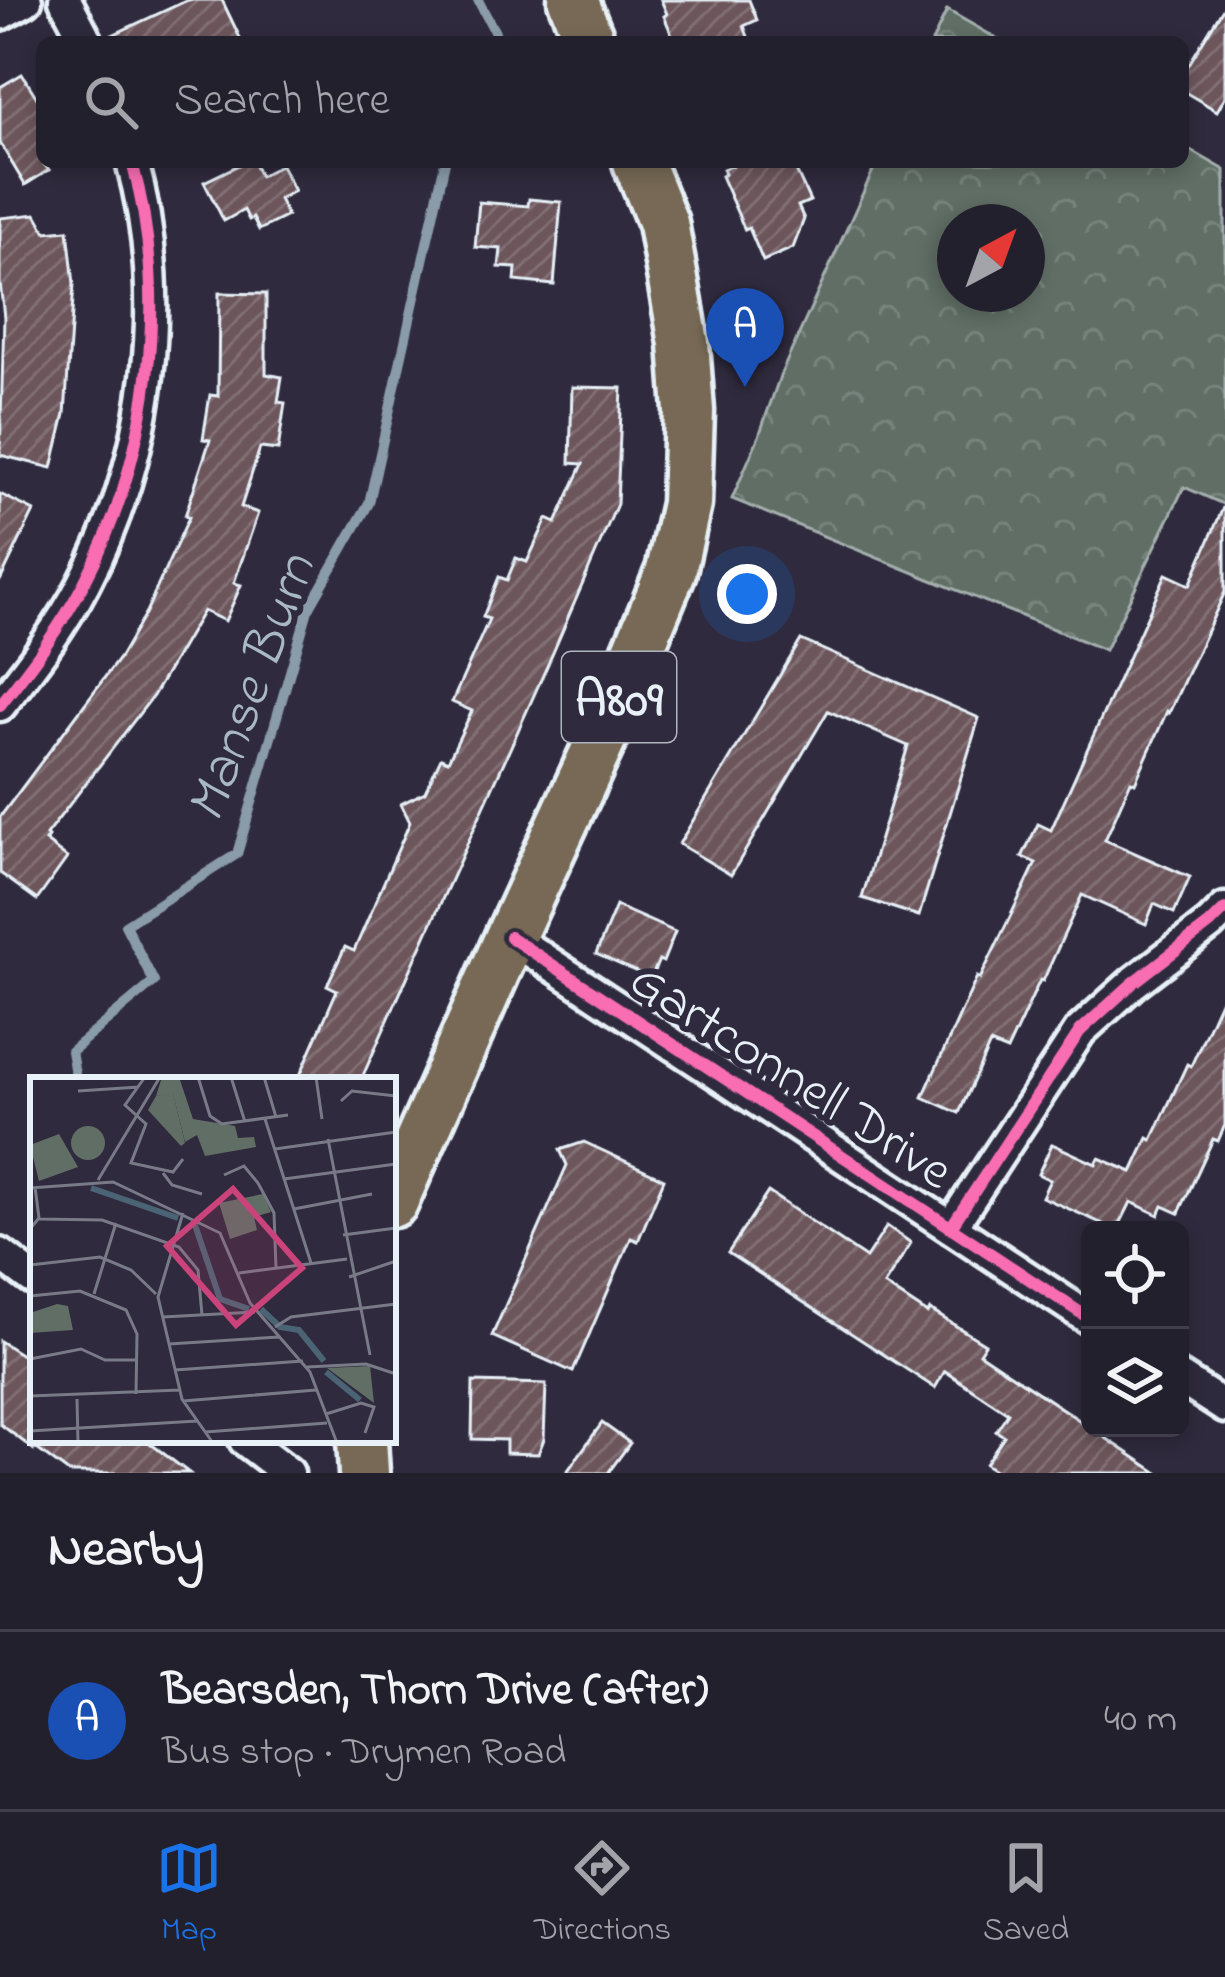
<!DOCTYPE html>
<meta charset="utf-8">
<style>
body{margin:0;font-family:"Indie Flower",sans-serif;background:#2f2d3a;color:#f1f3f6}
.controls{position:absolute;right:36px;bottom:36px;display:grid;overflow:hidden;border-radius:18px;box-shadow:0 6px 18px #0003}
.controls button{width:108px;height:108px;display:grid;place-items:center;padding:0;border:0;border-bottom:3px solid #403e4a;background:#23202e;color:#f1f3f6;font:60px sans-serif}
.compass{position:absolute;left:937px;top:204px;width:108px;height:108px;border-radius:50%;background:#23202e;box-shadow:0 6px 18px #0003;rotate:41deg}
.you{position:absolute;left:747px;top:594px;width:42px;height:42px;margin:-30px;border:9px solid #fff;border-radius:50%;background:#1a73e8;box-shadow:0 0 0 18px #1a73e833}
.badge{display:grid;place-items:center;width:78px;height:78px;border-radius:50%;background:#1a73e8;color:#fff;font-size:39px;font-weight:700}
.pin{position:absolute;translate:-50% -99px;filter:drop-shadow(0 3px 6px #0008)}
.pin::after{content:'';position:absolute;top:63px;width:42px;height:36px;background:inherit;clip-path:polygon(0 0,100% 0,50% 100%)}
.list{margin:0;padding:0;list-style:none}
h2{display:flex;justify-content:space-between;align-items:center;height:156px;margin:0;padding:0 48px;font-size:51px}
h2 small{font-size:39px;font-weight:400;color:#a3a3aa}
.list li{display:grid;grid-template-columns:78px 1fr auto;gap:36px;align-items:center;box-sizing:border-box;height:180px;padding:0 48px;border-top:3px solid #403e4a}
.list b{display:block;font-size:45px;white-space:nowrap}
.list p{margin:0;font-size:39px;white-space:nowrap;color:#a3a3aa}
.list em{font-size:39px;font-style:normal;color:#a3a3aa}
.icon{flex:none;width:66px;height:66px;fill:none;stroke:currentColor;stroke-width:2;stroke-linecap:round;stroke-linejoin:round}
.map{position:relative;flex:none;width:1225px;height:1473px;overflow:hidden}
.search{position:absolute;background:#23202e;box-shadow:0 6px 18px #0003;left:36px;right:36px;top:36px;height:132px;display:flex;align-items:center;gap:30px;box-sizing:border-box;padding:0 42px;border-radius:18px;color:#a3a3aa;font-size:45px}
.sheet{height:336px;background:#23202e}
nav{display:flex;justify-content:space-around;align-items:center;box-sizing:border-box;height:168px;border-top:3px solid #403e4a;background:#23202e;font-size:33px;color:#a3a3aa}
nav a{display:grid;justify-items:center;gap:6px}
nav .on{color:#1a73e8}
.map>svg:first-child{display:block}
.park{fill:url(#park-crowns);stroke:#a4b0ae;stroke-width:3;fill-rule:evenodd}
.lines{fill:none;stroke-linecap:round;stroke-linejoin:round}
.stream{stroke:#8a9ca9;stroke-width:10}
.building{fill:url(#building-hatch);stroke:#e8f1f8;stroke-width:3}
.street-casing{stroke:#e8f1f8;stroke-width:39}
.primary-casing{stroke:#e8f1f8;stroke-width:57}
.street{stroke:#2f2a3d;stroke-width:30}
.primary{stroke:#776954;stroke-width:48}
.cycleway-casing{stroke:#2f2a3d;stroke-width:20}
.cycleway{stroke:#f96db3;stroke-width:12}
.labels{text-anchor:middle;stroke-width:12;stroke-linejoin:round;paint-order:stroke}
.shield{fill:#2f2a3d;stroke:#b0b5c0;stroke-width:3}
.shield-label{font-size:51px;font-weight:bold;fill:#e8f1f8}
.street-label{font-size:54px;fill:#e8f1f8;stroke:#2f2a3d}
.water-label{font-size:57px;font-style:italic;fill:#a9b9c4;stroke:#2f2a3d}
.inset-river{fill:none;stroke:#4b6475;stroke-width:6}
.inset-road{fill:none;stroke:#797a88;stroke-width:3}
.view{fill:#ca437a;fill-opacity:0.15;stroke:#ca437a;stroke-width:6}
.inset-edge{fill:none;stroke:#e8f1f8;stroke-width:6}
</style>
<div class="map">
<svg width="1225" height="1473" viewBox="0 0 1225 1473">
<defs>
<pattern id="park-crowns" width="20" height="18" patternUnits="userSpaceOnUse" patternTransform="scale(3)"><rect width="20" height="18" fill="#606e65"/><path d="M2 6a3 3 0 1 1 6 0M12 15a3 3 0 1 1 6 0" fill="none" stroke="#77837c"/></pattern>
<pattern id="building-hatch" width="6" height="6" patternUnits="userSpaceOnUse" patternTransform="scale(3)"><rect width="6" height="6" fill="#6c565c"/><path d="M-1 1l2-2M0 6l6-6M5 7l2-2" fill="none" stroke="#816f74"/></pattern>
</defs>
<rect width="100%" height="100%" fill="#2f2a3d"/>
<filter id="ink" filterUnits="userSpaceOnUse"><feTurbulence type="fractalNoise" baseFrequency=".00833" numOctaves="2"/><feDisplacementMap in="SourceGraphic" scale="24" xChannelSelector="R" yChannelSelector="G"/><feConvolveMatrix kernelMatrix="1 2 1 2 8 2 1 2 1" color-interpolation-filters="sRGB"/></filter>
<g filter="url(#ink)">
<g class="park">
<path d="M947,10L1003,42H932Z"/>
<path d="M1183,146L1225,170V505L1184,487L1105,650L732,499L759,436L780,376L877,162H1183ZM955,222H1027V294H955Z"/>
</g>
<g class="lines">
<g class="stream">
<path d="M478,0L500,42"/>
<path d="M76,1080L71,1051L154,982L125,925L237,854L308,610L369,503L445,162"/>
</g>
</g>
<g class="building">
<path d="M188,0H222L242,42H106V38Z"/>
<path d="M661,0H749L757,20L744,26L750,42H675L664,16L667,14Z"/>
<path d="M1225,5V97L1217,111L1183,91V74Z"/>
<path d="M22,74L42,106V162L49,170L25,185L0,143V87Z"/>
<path d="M245,162H253L260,176L281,165L294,191L279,199L287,216L259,230L253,218L249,220L244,210L224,221L204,182Z"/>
<path d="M740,162H792L810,201L798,206L804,219L793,248L763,261L749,228L745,230L721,176L725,174L723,169Z"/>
<path d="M529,199L561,202L554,285L515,281L516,268L499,267L501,249L475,247L479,202L528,206Z"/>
<path d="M36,214L46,232L68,230L74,284L65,414L52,468L0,455L4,317L0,283V218Z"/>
<path d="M219,293L266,294V374L282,377L278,402L285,403L278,450L260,448L241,507L258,513L234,583L241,585L225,621L203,611L153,696L46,835L48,837L45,841L67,858L37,900L0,873V817L120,657L146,612L189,517L185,516L210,440L203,439L210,395L218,396Z"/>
<path d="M572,387L622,388L617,504L552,655L361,1080H298L337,990L327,985L345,947L354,951L410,822L401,804L425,792L441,758L448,761L472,711L452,702L489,619L483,617L499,577L507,580L516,558L527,562L547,519L556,523L583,464L570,463Z"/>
<path d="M0,494L34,511L0,581Z"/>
<path d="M1225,503V592L1169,713L1167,711L1135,783L1131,781L1105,840L1190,877L1174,913L1154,904L1146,924L1082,895L1043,981L1040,980L1007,1051L990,1044L959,1113L923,1097L977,977L980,979L1036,863L1022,857L1038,824L1051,830L1166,574L1190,585Z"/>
<path d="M801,640L979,718L919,916L862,898L908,746L828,711L731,875L679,844Z"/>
<path d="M616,906L675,932L663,962L659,960L651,978L596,954Z"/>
<path d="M1225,990V1125L1218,1141L1213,1139L1179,1213L1163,1206L1159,1215L1131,1202L1117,1230L1042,1197L1050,1180L1038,1174L1052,1144L1096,1164L1099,1158L1132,1172L1148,1138L1152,1140L1187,1064L1191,1066Z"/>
<path d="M584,1142L664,1179L638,1241L631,1238L573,1372L492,1336L567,1165L560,1150Z"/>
<path d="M768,1192L866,1258L887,1226L911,1243L884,1285L928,1314L930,1310L985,1344L979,1353L1158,1473H999L985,1464L1004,1436L996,1431L1008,1413L945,1371L935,1388L728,1253Z"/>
<path d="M0,1341L33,1362V1440H146L189,1473H69L33,1446V1449L0,1424Z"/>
<path d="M473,1382L546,1384L544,1439L538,1454L506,1453V1440L472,1439Z"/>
<path d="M602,1423L630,1443L608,1473H566Z"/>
</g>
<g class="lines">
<g class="street-casing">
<g id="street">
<path d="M65,0L87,42"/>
<path d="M0,14L26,0"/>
<path d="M0,705C31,666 61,627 84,583C150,457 170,299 132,162"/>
<path d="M510,937L1090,1319"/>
<path d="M951,1227L1080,1031L1133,983L1210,924L1225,909"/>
<path d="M0,1254L33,1279"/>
<path d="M1180,1378L1225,1407"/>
<path d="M245,1440L288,1473"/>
</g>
</g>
<g class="primary-casing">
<g id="primary">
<path d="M573,0L590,42"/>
<path d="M393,1202L510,937L601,740L671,571L686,504L689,411L684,343L663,223L638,162"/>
<path d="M362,1440L364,1473"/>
</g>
</g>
<use href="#street" class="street"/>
<use href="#primary" class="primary"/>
<g class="cycleway-casing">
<g id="cycleway">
<path d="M0,705C31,666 61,627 84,583C150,457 170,299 132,162"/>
<path d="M510,937L1090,1319"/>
<path d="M951,1227L1080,1031L1133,983L1210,924L1225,909"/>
</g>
</g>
<use href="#cycleway" class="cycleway"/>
</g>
</g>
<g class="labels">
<rect class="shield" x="562" y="652" width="114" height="90" rx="9"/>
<g class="shield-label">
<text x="619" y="715">A809</text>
</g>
<g class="street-label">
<text transform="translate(793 1073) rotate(33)" y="19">Gartconnell Drive</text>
</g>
<g class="water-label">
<text transform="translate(248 687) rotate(-70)" y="20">Manse Burn</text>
</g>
</g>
<g transform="translate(30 1077)">
<rect width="366" height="366" fill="#2f2a3d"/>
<path d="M132,0H149L163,42L205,49L208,61L224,60L226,70L175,79L167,58L155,65L143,17L126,19Z" fill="#606e65"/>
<path d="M340,289L344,326L297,291Z" fill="#606e65"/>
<path d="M29,57L48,90L9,104L0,68ZM233,117L241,135L224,140L227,153L200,162L189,126ZM27,227L38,229L43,253L0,256V236Z" fill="#606e65"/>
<path d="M143,16L155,66L151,69L118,33L126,19ZM41 66a17 17 0 1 1 34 0a17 17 0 1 1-34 0Z" fill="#606e65"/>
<path class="inset-river" d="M61,111L148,141M165,148L190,222L219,232M231,232L250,250L269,253L294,284M296,295L330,323"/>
<path class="inset-road" d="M115,0L95,28L116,47L101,86L143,95L153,82M168,0L180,39L192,47L258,38M201,0L215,45M234,0L246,40M286,0L292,42M48,14L109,10M311,24L322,14L366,19M235,42L281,186M298,62L340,278M245,72L366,55M133,96L142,108L172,117M194,98L214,89L228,106L244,136L246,191M254,102L366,87M68,103L130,0M0,111L83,105L190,156L220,226L280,295L307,366M264,132L342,117M153,136L128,220L152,322L183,366M9,142L72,143L149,170L168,193L172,238M0,152L9,141L5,110M313,158L366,151M0,188L70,180L101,193L126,217M209,196L317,182M319,200L366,184M64,217L86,146M0,219L50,214L96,233L107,257L106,317M133,240L225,235M245,250L261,240L366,227M139,267L249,260M0,282L51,272L75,283H106M277,290L336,287L366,297M145,293L273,284M0,319L150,313M47,322L48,366M153,324L286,313M296,337L331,326L344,330L335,356M0,354L167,344M175,355L297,346"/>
<path class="view" d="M203,112L272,191L206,248L137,169Z"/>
<rect width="366" height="366" class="inset-edge"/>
</g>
</svg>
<div class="controls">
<button><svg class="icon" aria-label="locate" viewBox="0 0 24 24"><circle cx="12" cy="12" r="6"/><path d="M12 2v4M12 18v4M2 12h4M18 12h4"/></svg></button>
<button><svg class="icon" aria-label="layers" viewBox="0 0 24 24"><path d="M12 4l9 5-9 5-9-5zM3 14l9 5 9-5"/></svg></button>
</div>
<svg class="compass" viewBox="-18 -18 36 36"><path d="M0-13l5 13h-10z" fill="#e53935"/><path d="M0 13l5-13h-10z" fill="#a3a3aa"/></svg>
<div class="you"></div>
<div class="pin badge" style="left:745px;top:387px;background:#1a4fb4">A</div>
<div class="search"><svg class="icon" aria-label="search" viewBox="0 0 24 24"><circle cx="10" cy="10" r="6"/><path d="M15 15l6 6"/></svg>Search here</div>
</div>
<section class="sheet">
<h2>Nearby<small></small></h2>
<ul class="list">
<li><span class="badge" style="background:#1a4fb4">A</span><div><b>Bearsden, Thorn Drive (after)</b><p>Bus stop · Drymen Road</p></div><em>40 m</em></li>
</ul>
</section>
<nav>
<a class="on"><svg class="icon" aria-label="map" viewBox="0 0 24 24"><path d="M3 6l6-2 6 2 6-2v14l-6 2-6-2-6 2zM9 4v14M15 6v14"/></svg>Map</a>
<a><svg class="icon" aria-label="directions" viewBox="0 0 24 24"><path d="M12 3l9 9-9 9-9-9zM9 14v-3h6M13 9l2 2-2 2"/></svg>Directions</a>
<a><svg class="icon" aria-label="saved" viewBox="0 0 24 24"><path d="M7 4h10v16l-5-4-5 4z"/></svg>Saved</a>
</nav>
